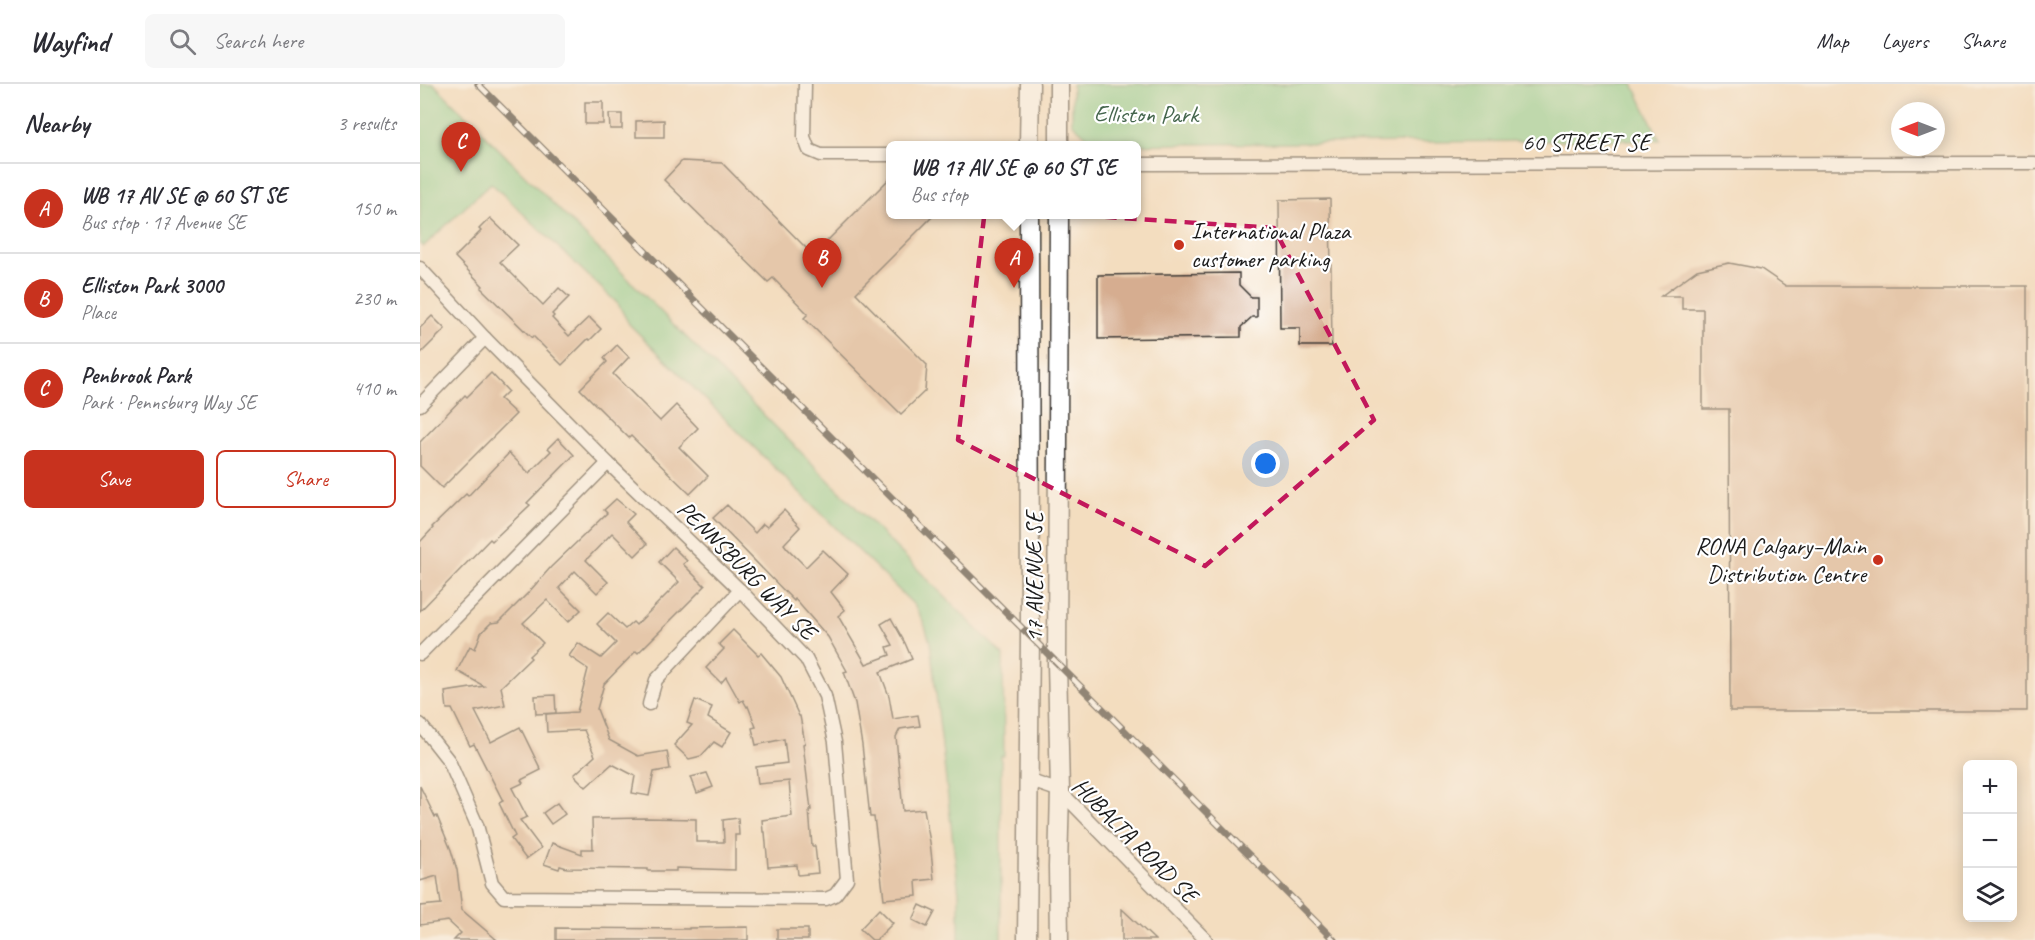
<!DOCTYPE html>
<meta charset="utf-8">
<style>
body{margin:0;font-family:Caveat,sans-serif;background:#f7f7f7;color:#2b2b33}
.controls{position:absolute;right:18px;bottom:18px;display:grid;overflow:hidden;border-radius:9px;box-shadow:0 3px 15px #0003}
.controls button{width:54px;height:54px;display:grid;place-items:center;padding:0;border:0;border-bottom:2px solid #e1e1e2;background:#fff;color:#2b2b33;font:30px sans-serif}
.compass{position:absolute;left:1471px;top:18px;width:54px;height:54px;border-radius:50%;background:#fff;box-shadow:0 3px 15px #0003;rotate:270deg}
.you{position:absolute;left:846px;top:380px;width:21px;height:21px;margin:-15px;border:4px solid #fff;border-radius:50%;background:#1a73e8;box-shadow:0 0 0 9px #1a73e833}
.badge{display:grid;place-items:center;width:39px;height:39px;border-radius:50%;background:#c8321e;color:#fff;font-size:20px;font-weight:700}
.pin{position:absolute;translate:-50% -50px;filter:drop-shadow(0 2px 3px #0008)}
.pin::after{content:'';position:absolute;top:32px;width:21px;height:18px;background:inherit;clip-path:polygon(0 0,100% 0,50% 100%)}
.popup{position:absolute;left:466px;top:57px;width:255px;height:78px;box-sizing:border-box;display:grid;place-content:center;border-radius:9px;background:#fff;filter:drop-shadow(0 2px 4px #0005);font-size:20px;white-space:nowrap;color:#7c7c81}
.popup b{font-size:22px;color:#2b2b33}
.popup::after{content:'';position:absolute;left:50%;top:100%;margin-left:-12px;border:12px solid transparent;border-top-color:#fff}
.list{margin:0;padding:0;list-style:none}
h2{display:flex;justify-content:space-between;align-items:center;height:78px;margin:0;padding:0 24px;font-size:26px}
h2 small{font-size:20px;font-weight:400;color:#7c7c81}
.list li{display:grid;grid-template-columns:39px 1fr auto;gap:18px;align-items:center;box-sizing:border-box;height:90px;padding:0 24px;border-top:2px solid #e1e1e2}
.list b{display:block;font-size:22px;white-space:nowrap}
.list p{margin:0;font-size:20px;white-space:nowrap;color:#7c7c81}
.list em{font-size:20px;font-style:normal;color:#7c7c81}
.actions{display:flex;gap:12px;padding:18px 24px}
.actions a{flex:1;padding:14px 0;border:2px solid #c8321e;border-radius:9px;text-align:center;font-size:21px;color:#c8321e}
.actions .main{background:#c8321e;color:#fff}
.icon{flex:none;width:33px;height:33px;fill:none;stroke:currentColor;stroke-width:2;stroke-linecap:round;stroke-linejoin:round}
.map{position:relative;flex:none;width:1615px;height:856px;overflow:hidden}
header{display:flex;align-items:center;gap:36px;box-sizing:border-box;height:84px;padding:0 30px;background:#fff;border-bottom:2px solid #e1e1e2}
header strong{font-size:28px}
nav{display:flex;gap:33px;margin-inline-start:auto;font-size:21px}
.search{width:420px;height:54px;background:#f7f7f7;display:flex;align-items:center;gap:15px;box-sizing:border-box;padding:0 21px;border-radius:9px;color:#7c7c81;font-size:22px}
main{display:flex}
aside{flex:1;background:#fff}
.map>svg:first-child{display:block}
.green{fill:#81d394;stroke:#4e7858;stroke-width:1.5}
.building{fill:#d6ad90}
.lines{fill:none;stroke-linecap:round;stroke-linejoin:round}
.street-casing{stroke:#3c3934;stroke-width:15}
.secondary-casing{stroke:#3c3934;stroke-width:21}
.street{stroke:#fff;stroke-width:12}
.secondary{stroke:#fff;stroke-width:18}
.rail-casing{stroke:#1c1c1c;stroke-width:7}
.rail{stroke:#fff;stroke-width:4.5;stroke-dasharray:14;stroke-linecap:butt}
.marked{fill:none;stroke:#c2185b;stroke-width:4.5;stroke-dasharray:12 8;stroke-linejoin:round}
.poi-dot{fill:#c8321e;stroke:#fff;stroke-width:2}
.labels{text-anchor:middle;stroke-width:4.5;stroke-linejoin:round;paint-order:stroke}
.park-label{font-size:24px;fill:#44654c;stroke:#fff}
.street-label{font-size:24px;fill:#1c1c1c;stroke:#fff}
.poi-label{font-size:24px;fill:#1c1c1c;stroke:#fff;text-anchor:start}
</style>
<header>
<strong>Wayfind</strong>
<div class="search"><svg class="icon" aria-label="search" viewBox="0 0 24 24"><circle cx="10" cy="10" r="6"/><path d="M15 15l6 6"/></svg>Search here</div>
<nav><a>Map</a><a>Layers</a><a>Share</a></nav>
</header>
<main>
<aside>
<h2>Nearby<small>3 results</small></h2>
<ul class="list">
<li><span class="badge">A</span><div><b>WB 17 AV SE @ 60 ST SE</b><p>Bus stop · 17 Avenue SE</p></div><em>150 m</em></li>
<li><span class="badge">B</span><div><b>Elliston Park 3000</b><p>Place</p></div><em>230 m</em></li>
<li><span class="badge">C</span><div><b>Penbrook Park</b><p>Park · Pennsburg Way SE</p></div><em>410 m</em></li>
</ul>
<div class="actions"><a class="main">Save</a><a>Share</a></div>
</aside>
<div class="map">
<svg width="1615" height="856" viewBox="0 0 1615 856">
<rect width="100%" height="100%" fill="#fff"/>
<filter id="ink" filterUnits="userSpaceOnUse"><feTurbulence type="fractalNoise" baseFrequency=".0167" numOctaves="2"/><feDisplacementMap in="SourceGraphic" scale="12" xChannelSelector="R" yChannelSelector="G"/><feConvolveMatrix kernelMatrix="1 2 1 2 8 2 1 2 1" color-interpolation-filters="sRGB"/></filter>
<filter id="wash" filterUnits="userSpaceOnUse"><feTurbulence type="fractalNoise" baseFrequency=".008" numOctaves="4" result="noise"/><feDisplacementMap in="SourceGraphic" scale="24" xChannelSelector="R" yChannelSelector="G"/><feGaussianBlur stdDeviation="1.35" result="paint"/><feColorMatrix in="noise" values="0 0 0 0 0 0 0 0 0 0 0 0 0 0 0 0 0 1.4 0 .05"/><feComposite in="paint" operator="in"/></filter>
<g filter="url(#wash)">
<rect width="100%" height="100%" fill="#f3ddbf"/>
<g class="green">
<path d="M0,0H14L583,571L584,672H581V856H539V810L510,558L504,539L494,521L209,240L198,220L71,99L3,163L0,160Z"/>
<path d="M652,0H1213L1240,56L676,61L652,39Z"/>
</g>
<g id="blocks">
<g class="building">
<rect x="165" y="18" width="18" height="22"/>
<path d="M189,30H202V45H190Z"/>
<path d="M244,36V53H216V37Z"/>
<path d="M262,77L302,79L393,171L471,93V130H515L436,209L507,281L505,307L481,330L384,234L388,230L353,194L348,198L244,96Z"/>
<path d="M910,115L912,262H880V244H860L859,116Z"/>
<path d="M70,134L98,161L80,178L123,221L139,204L149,213L132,230L134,232L132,234L149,252L169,233L181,245L170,256L168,255L142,281L113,252L112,254L61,204L63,202L35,173L61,147L59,145Z"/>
<path d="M1309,179L1341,185L1366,202H1607V627H1310L1309,325H1283V225H1262V212H1241L1277,186Z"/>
<path d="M819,189V201L831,213H837V233H832L821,243V253L678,255V191Z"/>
<path d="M12,232L25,245L0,270V244Z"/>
<path d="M197,261L209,273L193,290L240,337L256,321L278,344L259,363L288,392L270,410L211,352L209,354L160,305L187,278L184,274Z"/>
<path d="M71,289L88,307L80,315L96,330L22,404L0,382V358L45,311L47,313Z"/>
<path d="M138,354L154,371L107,419L110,421L72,457L70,455L0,527V458L13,444L12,443L46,410L48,412L89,369L109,389L131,367L128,364Z"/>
<path d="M196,415L214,430L206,438L227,460L215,472L192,449L166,476L188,498L177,509L155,487L139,504L161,526L148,538L127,516L103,539L123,559L109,572L111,574L81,603L85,621L55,627L71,658L100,643L121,686L101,696L103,699L92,704L107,733L100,736L121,764L106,775L91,755L95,752L79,719L83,717L54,660L50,662L32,625H27L25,608L64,602L37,587L50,562L55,565L61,549L71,539L79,538L108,509L131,483L187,429L184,426Z"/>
<path d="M307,421L335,449L343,440L347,443L364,426L380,443L364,460L367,464L386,483L403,466L428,490L411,508L425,526L418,532L446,580L470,571L467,563L473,561L461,540L471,534L485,559L492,575L460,588L469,612L473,635L498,631L500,642L480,645L476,653L483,727L504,725L510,758L514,795L496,797L497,812L464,815L454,733H450L442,661L435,619L424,588L427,587L408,553L375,515L374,517L293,434Z"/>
<path d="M253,463L267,477L263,480L285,502L218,569L216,567L184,600L177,625L189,656L218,672L247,667L250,685L234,688L229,712L212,709L215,692L192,680L166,703L154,691L175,672L164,646L127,648L126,630L157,628L168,585L149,572L158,559L181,574L196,559L177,540L188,529L205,545L213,538L216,541L259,498L239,478Z"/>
<path d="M313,546L338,571L341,569L361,593L379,632H380L385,659L383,660L391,726H389L392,762H395L398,789L378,791L377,781L348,783L345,748H343L342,736L372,732L369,697L338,700L336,683L367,679L364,655L336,661L332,644L336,643L328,622L327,623L323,616L320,618L306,593L301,599L286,584L304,565L299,560Z"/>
<path d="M135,611L136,629L116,630L115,612Z"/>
<path d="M275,616L292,623L288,634L311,648L302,663L294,658L281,672L269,675L254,661L272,641L267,639Z"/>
<path d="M287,689L293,703L277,709L271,693Z"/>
<path d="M0,702L15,733L17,732L31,766L37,786L42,826L77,856H34L41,849L28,837L0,841V822L21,820L17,792L0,797Z"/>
<path d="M137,719L145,730L131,740L123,729Z"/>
<path d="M226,734L276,735V758H304L303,736L318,734L319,751H315V786L256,784V787H228V785L147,784L140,782L139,785L124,780L132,759L162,770V765H173L172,735Z"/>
<path d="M500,821L515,828L507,843L493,836Z"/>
<path d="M459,825L473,839L456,856H452L440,845Z"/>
<path d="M702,825L735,856H702Z"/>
<path d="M328,843V856H136V844L269,845V844Z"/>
<rect x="357" y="845" width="31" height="11"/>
</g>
</g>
</g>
<g filter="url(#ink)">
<use href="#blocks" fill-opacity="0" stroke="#3c3934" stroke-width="1.5"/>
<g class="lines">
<g class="street-casing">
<g id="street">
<path d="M385,0L384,53L389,66L401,71H471"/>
<path d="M717,80L1615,79"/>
<path d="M0,184L65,254L188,379L320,506L386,575L405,612L415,658L427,795L415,811L406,815L84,813L72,799L57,741L29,677L0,640"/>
<path d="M0,321L65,254"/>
<path d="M0,570L188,379"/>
<path d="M229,620L236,596L320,506"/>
<path d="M608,696L640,707L786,856"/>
</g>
</g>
<g class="secondary-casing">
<g id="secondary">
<path d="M639,0V62"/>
<path d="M609,62L610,0"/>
<path d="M607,856L610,553L609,130"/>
<path d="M639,856L638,783L640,707L637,579L639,130"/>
</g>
</g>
<use href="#street" class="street"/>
<use href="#secondary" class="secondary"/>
<g class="rail-casing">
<path id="rail" d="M58,0L914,856"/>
</g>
<use href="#rail" class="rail"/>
</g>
</g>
<path d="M0 0H1615V856H0ZM565,125L854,144L954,336L785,482L538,356Z" fill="#f3ddbf" fill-opacity=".55" fill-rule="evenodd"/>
<path class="marked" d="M565,125L854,144L954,336L785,482L538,356Z"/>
<g class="poi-dot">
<circle cx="759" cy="161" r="6"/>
<circle cx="1458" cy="476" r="6"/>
</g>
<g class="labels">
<g class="park-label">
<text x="726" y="38">Elliston Park</text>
</g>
<g class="street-label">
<text x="1166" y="66">60 STREET SE</text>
<text transform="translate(327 486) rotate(45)" y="8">PENNSBURG WAY SE</text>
<text transform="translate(614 493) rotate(-90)" y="8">17 AVENUE SE</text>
<text transform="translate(715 756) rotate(45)" y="8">HUBALTA ROAD SE</text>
</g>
<g class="poi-label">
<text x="771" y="155">International Plaza<tspan x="771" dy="28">customer parking</tspan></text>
<text x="1446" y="470" text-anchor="end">RONA Calgary–Main<tspan x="1446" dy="28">Distribution Centre</tspan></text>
</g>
</g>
</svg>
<div class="controls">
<button>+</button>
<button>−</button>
<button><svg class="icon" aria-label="layers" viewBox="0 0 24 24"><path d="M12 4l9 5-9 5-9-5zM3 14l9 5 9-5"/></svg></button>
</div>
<svg class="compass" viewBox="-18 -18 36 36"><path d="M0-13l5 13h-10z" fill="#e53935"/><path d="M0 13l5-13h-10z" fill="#7c7c81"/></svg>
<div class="you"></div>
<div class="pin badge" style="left:594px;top:204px">A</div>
<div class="popup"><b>WB 17 AV SE @ 60 ST SE</b>Bus stop</div>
<div class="pin badge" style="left:402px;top:204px">B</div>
<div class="pin badge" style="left:41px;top:88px">C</div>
</div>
</main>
